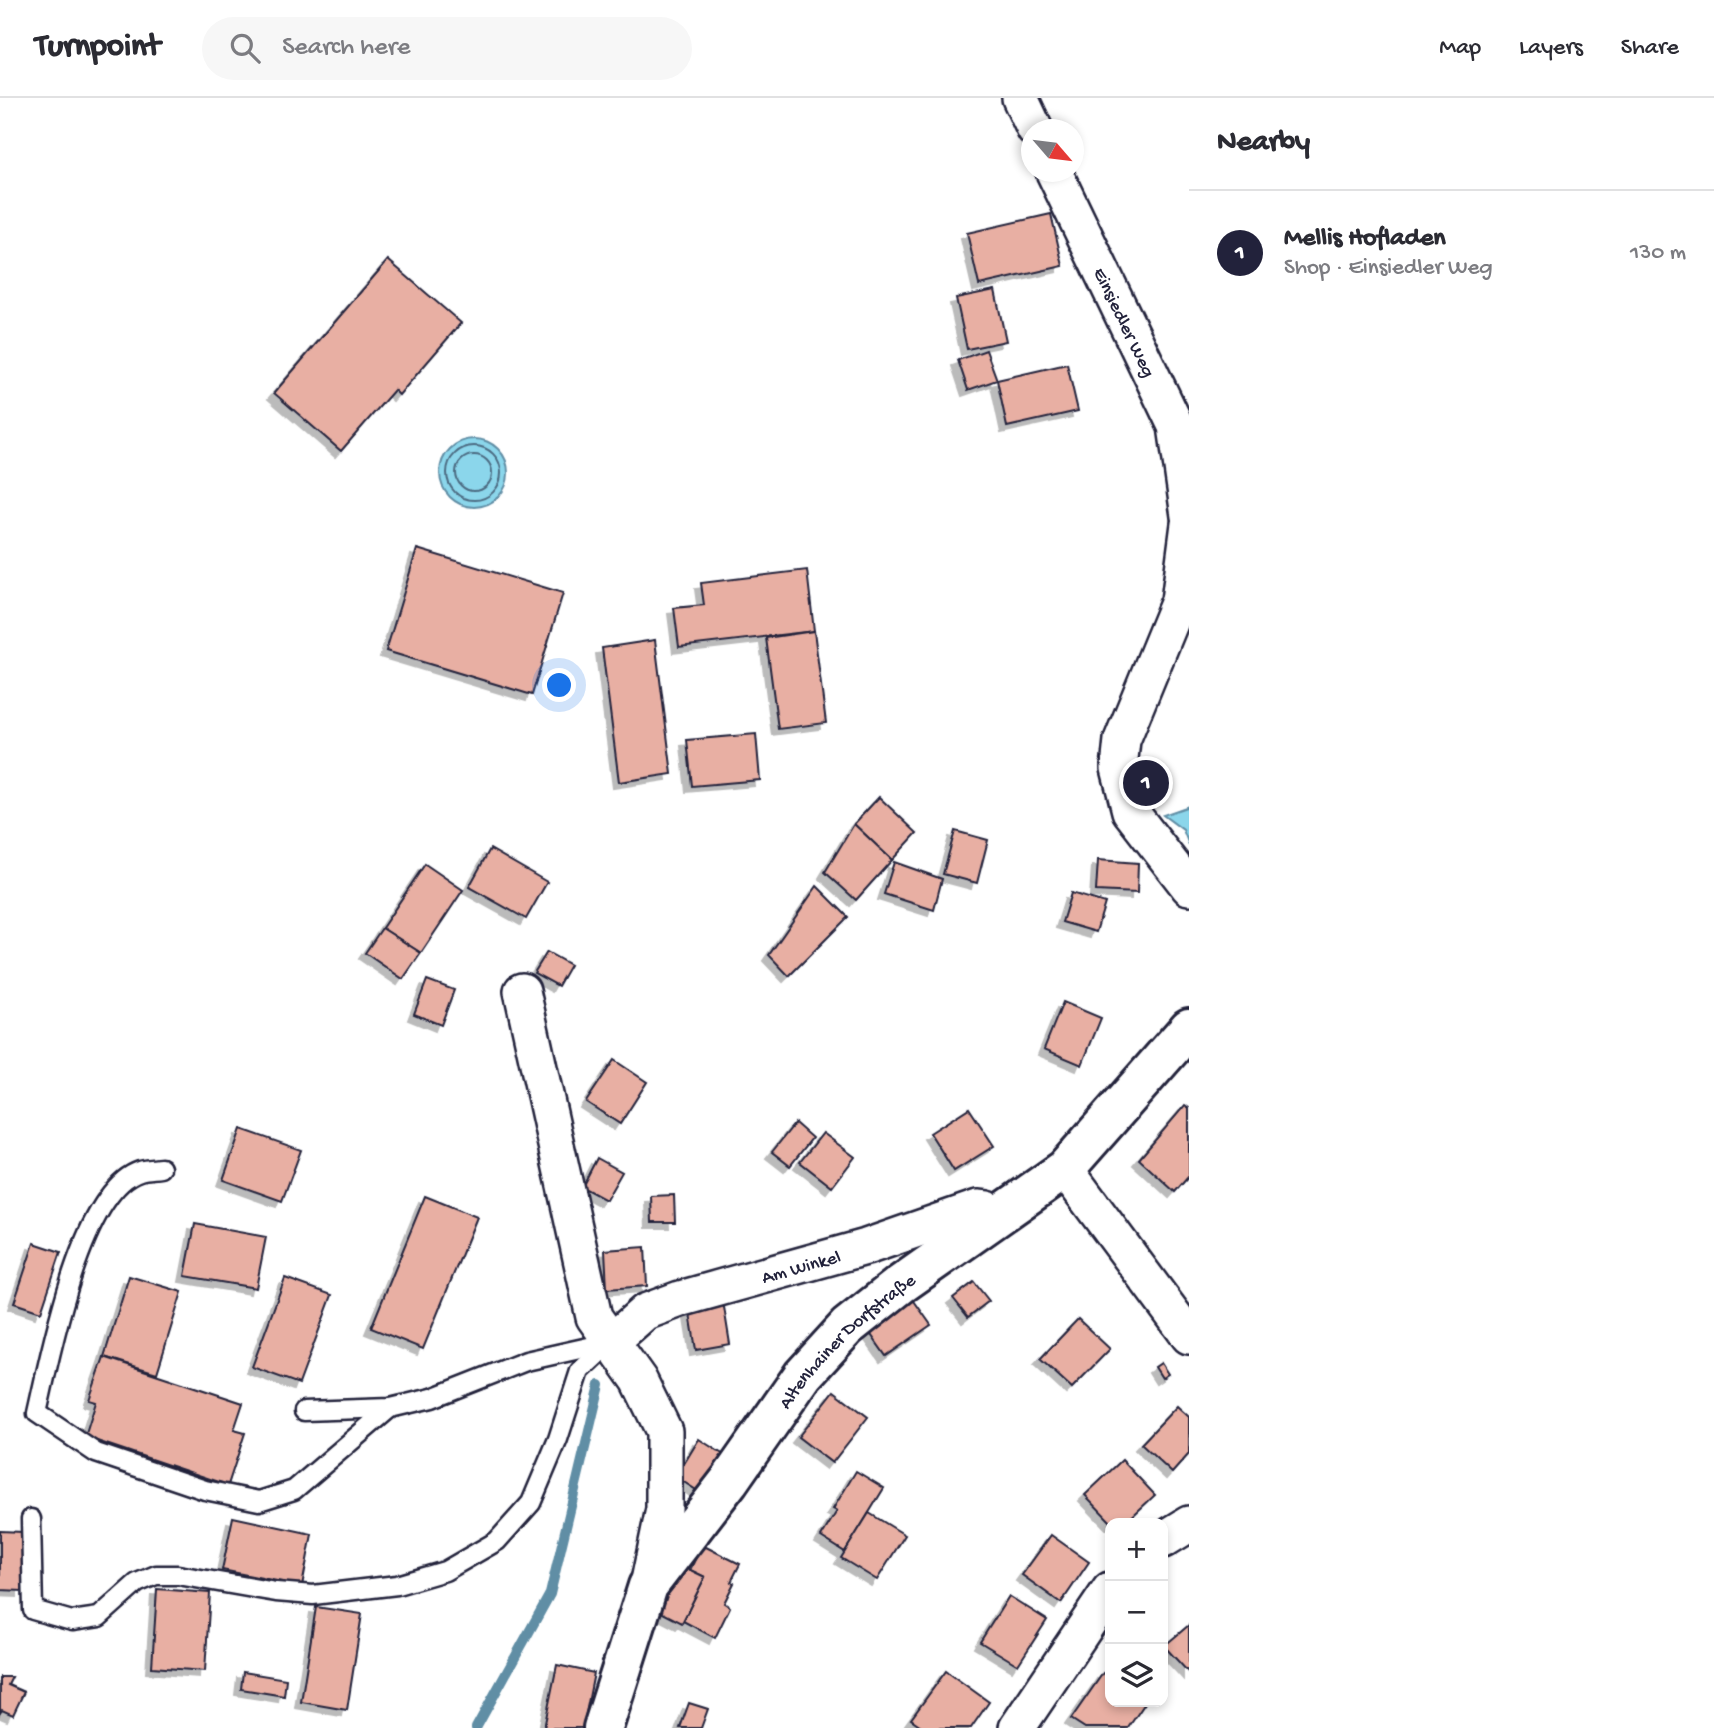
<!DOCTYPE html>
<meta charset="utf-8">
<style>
body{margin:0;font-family:"Gochi Hand",sans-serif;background:#f7f7f7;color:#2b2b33}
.controls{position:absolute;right:21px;bottom:21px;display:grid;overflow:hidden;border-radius:14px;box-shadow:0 4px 10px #0003}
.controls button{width:63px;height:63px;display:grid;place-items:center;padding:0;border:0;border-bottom:2px solid #e1e1e2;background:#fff;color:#2b2b33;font:35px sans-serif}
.compass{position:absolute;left:1021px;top:21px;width:63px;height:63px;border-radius:50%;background:#fff;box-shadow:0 4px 10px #0003;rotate:118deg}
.you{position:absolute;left:560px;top:588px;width:24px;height:24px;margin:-18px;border:5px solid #fff;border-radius:50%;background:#1a73e8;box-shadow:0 0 0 10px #1a73e833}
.badge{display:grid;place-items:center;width:46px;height:46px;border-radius:50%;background:#22223b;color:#fff;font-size:23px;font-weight:700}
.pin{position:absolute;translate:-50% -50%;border:4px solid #fff;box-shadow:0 2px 7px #0006}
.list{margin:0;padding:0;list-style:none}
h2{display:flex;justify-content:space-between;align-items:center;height:91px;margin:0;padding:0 28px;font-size:30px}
h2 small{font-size:23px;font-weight:400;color:#7c7c81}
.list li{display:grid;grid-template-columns:46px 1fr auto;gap:21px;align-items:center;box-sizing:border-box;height:126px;padding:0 28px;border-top:2px solid #e1e1e2}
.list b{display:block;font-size:26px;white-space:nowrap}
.list p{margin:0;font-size:23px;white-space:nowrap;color:#7c7c81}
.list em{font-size:23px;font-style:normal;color:#7c7c81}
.icon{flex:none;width:38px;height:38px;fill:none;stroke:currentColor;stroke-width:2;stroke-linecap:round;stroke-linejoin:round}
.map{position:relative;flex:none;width:1189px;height:1630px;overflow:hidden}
header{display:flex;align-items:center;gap:42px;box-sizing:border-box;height:98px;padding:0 35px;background:#fff;border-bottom:2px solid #e1e1e2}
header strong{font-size:33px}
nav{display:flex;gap:38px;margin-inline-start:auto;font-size:24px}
.search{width:490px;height:63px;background:#f7f7f7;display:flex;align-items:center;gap:18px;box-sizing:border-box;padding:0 24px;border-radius:38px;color:#7c7c81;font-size:26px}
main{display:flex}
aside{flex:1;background:#fff}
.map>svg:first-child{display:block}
.water{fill:#8bd6eb;stroke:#618ea5;stroke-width:2}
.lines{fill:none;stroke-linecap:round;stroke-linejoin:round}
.shore{stroke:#4c6a81;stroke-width:2}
.stream{stroke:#618ea5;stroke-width:10}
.building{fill:#e8afa3;stroke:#22223b;stroke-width:2;filter:url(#shadow)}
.service-casing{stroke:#22223b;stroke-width:23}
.minor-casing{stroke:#22223b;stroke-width:40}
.tertiary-casing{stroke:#22223b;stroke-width:44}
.service{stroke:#fff;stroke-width:18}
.minor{stroke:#fff;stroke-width:35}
.tertiary{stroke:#fff;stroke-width:38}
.labels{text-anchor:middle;stroke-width:6;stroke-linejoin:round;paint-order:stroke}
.street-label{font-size:19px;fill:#22223b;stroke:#fff}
</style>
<header>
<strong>Turnpoint</strong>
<div class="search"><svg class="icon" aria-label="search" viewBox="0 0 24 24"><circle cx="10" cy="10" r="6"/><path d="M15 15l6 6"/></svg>Search here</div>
<nav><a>Map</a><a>Layers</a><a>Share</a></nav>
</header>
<main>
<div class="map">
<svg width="1189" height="1630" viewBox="0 0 1189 1630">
<defs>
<filter id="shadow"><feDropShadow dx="-6" dy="6" stdDeviation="0" flood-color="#0004"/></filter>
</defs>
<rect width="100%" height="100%" fill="#fff"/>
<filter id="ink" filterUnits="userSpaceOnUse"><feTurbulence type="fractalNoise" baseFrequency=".0143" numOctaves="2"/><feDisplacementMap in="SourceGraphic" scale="14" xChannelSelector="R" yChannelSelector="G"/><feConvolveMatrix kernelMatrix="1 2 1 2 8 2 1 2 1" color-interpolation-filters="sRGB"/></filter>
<g filter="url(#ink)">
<g class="water">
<circle cx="474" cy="375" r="34"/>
<path d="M1189,708V747L1183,732L1163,717Z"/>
</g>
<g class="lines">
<g class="shore">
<circle cx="474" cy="375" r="27"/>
<circle cx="474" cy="375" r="18"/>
</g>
<path class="stream" d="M476,1630L550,1496L600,1287"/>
</g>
<g class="building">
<path d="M1051,116L1063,168L979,187L967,135Z"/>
<path d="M388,162L461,225L399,297L394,292L341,353L274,295Z"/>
<path d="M995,192L1006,243L967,251L956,200Z"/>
<path d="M986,252L997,282L968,292L958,262Z"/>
<path d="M1067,266L1078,313L1007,329L997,282Z"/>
<path d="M417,451L563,495L532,597L386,553Z"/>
<path d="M807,472L814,533L679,549L674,510L704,507L701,485Z"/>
<path d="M814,533L826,625L778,631L766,540Z"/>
<path d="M655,542L672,676L619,684L602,550Z"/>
<path d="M756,636L760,682L692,688L687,642Z"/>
<path d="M879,699L917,735L892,762L854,726Z"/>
<path d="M854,726L892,762L856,802L825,774Z"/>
<path d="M955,733L988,742L977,785L943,776Z"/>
<path d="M490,751L547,784L526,821L469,789Z"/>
<path d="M1098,762L1138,765L1137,795L1096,793Z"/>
<path d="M894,764L942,781L934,812L884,796Z"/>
<path d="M425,766L463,792L421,855L382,830Z"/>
<path d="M817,788L848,819L789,878L769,857Z"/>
<path d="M1071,795L1105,805L1096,834L1062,824Z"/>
<path d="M382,830L421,855L403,881L365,855Z"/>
<path d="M547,854L570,867L558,888L534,875Z"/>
<path d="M427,882L454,892L441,927L414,916Z"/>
<path d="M1063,904L1101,920L1082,967L1044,951Z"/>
<path d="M614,962L647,984L620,1026L586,1004Z"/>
<path d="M1185,1007L1189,1010V1078L1175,1094L1139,1061Z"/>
<path d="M969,1010L994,1048L954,1073L930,1035Z"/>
<path d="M795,1025L812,1040L790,1068L772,1054Z"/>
<path d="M241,1031L301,1052L282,1103L223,1082Z"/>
<path d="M823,1035L855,1059L832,1089L800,1064Z"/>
<path d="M597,1060L622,1074L606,1102L582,1089Z"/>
<path d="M674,1097L675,1124H652L651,1098Z"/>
<path d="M425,1098L477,1119L423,1251L371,1230Z"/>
<path d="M195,1126L266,1139L256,1190L185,1178Z"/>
<path d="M34,1145L61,1154L41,1214L14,1205Z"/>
<path d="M645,1149L647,1188L607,1191L605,1152Z"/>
<path d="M129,1178L182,1194L157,1275L104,1259Z"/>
<path d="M285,1180L332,1197L299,1286L252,1269Z"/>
<path d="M974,1184L989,1203L968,1219L953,1200Z"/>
<path d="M912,1200L931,1227L886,1258L867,1231Z"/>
<path d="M723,1203L730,1246L696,1252L689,1209Z"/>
<path d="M1078,1221L1110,1251L1072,1290L1040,1261Z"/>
<path d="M104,1259L243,1305L234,1332L245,1335L228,1387L85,1339L96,1304L89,1302Z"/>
<path d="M1161,1265L1168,1276L1162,1280L1155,1269Z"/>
<path d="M834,1293L868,1319L832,1365L798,1339Z"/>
<path d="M1177,1308L1189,1319V1356L1172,1375L1141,1346Z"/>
<path d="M699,1341L724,1357L701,1395L676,1379Z"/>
<path d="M1122,1362L1155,1397L1125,1425H1112L1085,1397Z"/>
<path d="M856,1373L884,1390L845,1454L821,1439L837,1413L833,1411Z"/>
<path d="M869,1415L905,1437L877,1482L841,1460Z"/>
<path d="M233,1419L312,1436L302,1488L222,1472Z"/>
<path d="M0,1433L23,1434V1493L0,1492Z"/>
<path d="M1051,1437L1089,1464L1061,1505L1022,1477Z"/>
<path d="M702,1447L740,1466L731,1484L734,1485L724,1505L730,1509L715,1540L683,1523L705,1479L690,1472Z"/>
<path d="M682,1468L705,1479L682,1525L659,1513Z"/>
<path d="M157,1491L210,1495L205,1573L152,1569Z"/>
<path d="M1009,1498L1047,1522L1018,1567L980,1544Z"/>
<path d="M316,1509L362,1516L347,1612L301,1604Z"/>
<path d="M1189,1527V1575L1164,1548Z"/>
<path d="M557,1567L594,1575L583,1630H544Z"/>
<path d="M946,1573L989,1604L971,1630H924L911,1621Z"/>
<path d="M243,1574L286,1581L284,1598L241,1591Z"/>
<path d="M1103,1575L1110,1580V1604L1145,1605L1128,1630H1085L1071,1621Z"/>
<path d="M0,1579H12L8,1587L24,1594L13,1617L2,1612L0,1615Z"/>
<path d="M689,1605L708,1611L701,1630H680Z"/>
</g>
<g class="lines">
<g class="service-casing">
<g id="service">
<path d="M161,1070C155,1071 146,1071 140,1073C80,1093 50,1259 37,1315L96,1355L205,1392L259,1403L294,1392L390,1310"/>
<path d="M304,1313L390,1310L432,1300L526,1263L611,1244"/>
<path d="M31,1421L33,1512L72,1523L99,1519L137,1485L156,1477H178L276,1494L313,1497L397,1487L445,1473L497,1443L531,1405L558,1341L580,1273L611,1244"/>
</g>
</g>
<g class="minor-casing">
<g id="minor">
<path d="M1020,0L1035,32"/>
<path id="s1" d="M1054,74L1176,328L1189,418"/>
<path d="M1189,426L1179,503L1122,642L1119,670L1130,713L1189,789"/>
<path d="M522,893L594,1219L639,1282L664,1333V1411L648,1488"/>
<path d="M1065,1071L1189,1238"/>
<path id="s2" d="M611,1244L645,1214L680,1201L866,1149L978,1110L987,1111L997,1119"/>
<path d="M1163,1442L1189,1426"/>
<path d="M1017,1630L1110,1492"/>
</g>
</g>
<g class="tertiary-casing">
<g id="tertiary">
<path id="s3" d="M603,1630L648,1488L729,1383L803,1277L847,1229L900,1187L1065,1071L1189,930"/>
</g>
</g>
<use href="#service" class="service"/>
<use href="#minor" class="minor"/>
<use href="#tertiary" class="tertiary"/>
</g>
</g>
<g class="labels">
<g class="street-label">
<text dy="7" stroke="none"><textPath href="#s1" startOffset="166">Einsiedler Weg</textPath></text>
<text dy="7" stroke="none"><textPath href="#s2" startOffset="208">Am Winkel</textPath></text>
<text dy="7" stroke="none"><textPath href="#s3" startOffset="466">Altenhainer Dorfstraße</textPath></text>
</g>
</g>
</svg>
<div class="controls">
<button>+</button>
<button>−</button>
<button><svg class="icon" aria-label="layers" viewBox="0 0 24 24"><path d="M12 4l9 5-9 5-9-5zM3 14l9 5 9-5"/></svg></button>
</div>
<svg class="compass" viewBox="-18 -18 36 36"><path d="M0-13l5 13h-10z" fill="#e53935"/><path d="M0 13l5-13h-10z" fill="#7c7c81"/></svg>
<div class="you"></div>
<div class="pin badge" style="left:1146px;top:685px">1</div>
</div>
<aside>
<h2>Nearby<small></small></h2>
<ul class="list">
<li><span class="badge">1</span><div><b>Mellis Hofladen</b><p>Shop · Einsiedler Weg</p></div><em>130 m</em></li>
</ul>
</aside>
</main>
